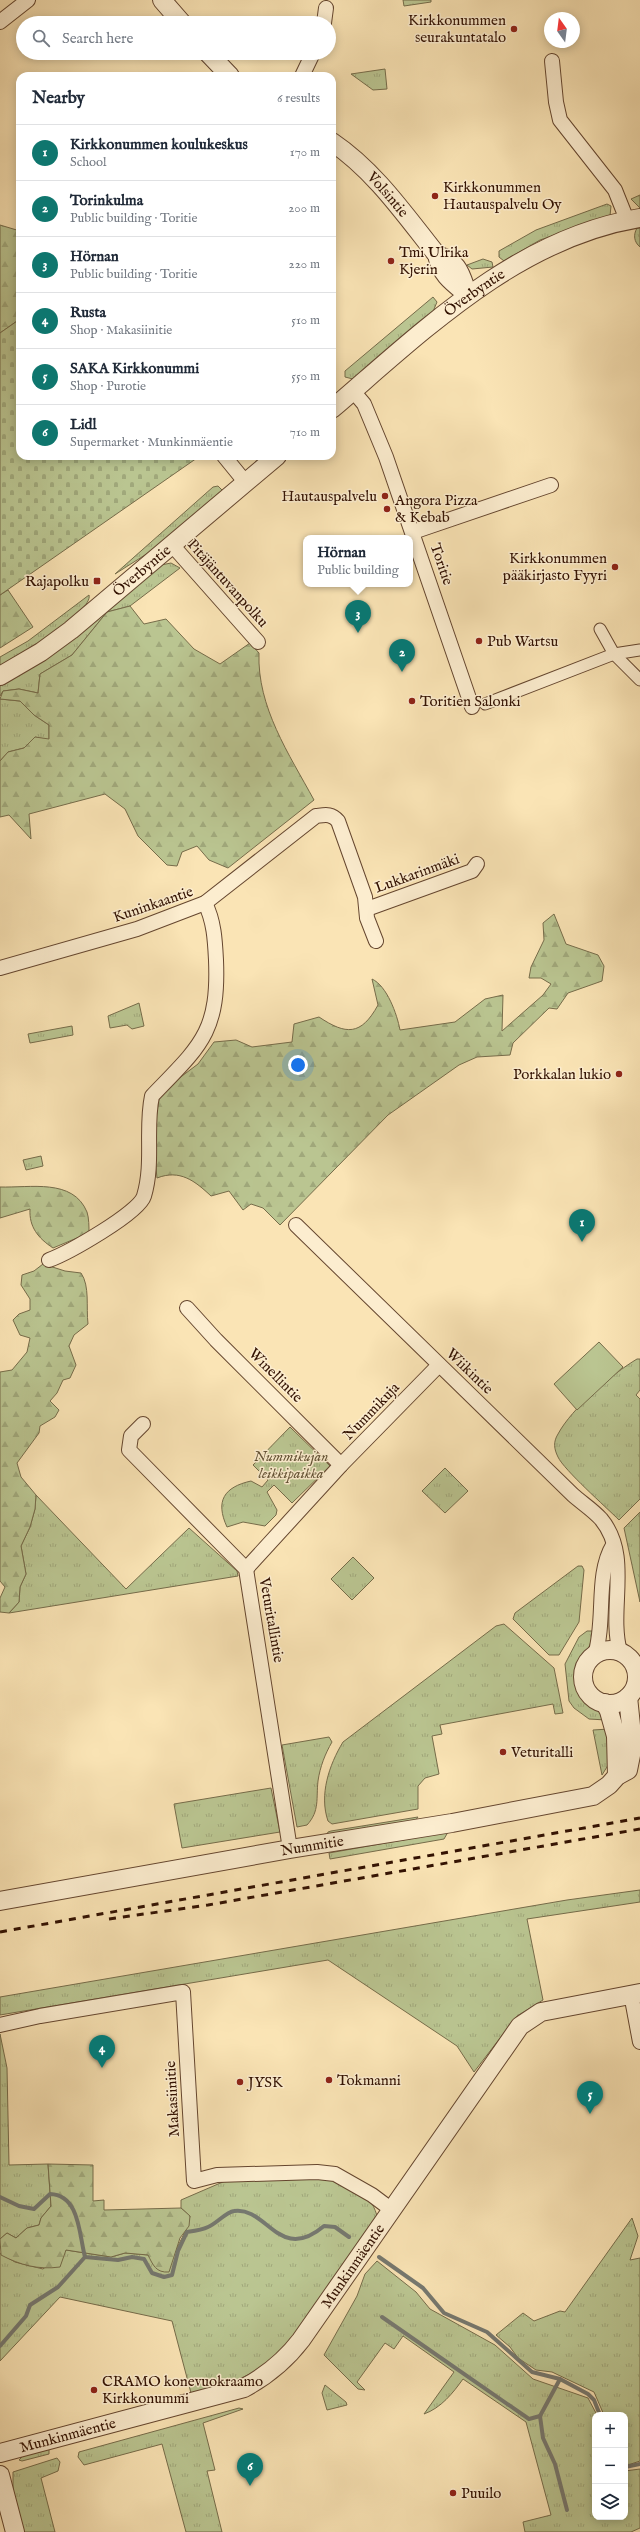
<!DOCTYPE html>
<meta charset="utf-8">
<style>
body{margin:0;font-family:"IM FELL English",serif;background:#f6f6f7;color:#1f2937}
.controls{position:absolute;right:12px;bottom:12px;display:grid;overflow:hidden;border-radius:8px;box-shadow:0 2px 10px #0003}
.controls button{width:36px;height:36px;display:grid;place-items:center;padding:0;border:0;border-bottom:1px solid #e0e1e3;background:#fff;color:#1f2937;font:20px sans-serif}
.compass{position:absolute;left:544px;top:12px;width:36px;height:36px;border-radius:50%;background:#fff;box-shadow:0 2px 10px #0003;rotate:346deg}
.you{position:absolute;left:298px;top:1065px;width:14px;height:14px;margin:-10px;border:3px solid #fff;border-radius:50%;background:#1a73e8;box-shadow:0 0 0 6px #1a73e833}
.badge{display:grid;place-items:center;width:26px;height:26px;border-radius:50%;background:#0f766e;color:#fff;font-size:13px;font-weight:700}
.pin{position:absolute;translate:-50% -33px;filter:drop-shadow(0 1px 2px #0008)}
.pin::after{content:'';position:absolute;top:21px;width:14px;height:12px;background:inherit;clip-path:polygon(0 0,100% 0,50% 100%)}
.popup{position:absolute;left:303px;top:535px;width:110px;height:52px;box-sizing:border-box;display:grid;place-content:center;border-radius:8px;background:#fff;filter:drop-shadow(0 1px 3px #0005);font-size:13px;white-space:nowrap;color:#747a83}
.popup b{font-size:15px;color:#1f2937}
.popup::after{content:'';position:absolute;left:50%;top:100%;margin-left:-8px;border:8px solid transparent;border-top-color:#fff}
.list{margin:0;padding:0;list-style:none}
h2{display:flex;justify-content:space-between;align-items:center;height:52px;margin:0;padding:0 16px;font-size:17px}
h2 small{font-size:13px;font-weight:400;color:#747a83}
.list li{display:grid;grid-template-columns:26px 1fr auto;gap:12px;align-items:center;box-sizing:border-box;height:56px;padding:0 16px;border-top:1px solid #e0e1e3}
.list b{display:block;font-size:15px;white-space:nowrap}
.list p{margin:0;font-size:13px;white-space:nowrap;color:#747a83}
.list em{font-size:13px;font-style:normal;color:#747a83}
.icon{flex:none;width:22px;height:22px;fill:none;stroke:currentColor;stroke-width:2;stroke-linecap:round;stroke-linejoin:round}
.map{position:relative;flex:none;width:640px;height:2532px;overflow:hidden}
.search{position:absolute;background:#fff;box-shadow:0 2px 10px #0003;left:16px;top:16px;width:320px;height:44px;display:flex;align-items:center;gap:10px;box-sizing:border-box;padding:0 14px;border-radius:22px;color:#747a83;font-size:15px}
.panel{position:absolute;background:#fff;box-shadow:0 2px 10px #0003;left:16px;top:72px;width:320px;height:388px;border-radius:12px}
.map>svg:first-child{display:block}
.grass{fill:url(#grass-tufts);stroke:#766c4a}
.forest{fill:url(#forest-firs);stroke:#766c4a}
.cemetery{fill:url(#cemetery-stones);stroke:#766c4a}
.garden{fill:#bac591;stroke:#766c4a}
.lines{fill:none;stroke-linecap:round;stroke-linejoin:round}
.stream{stroke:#76786f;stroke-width:4}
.pedestrian-casing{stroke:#65462f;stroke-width:13}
.minor-casing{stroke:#65462f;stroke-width:16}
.tertiary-casing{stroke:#65462f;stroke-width:20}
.pedestrian{stroke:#fcedcf;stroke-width:11}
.minor{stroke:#fcedcf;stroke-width:14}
.tertiary{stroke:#fcedcf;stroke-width:18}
.rail{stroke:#331202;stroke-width:3;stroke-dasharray:7 7;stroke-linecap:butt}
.poi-dot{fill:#8f2418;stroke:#fcedcf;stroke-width:1.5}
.labels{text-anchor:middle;stroke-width:3;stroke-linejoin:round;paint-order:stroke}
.poi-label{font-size:15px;fill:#331202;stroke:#fcedcf;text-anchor:start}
.street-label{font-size:15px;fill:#331202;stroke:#fcedcf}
.park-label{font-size:15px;font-style:italic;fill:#625134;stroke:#fcedcf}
</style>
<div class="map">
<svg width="640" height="2532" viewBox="0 0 640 2532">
<defs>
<pattern id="grass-tufts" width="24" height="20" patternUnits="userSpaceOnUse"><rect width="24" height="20" fill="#bac591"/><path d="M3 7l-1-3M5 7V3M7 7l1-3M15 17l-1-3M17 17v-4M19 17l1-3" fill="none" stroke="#a0a87b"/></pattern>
<pattern id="forest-firs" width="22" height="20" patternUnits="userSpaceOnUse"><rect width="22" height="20" fill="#bac591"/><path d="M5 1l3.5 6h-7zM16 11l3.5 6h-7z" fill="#a0a87b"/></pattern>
<pattern id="cemetery-stones" width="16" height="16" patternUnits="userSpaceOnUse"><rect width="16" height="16" fill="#bac591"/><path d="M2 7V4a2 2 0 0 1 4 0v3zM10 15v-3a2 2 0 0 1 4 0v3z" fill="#a0a87b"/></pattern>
</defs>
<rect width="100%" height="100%" fill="#fae4b5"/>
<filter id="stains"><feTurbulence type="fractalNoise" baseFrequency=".005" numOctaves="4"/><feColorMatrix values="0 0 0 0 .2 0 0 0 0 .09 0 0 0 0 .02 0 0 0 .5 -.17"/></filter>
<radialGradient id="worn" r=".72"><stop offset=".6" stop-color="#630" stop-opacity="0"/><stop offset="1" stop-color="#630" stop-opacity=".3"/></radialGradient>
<g class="grass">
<path d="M403,0H431V2L404,6Z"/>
<path d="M385,69L387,89L373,90L351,74Z"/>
<path d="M640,195V208L631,199Z"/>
<path d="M607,204L611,206L610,216L540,240L504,261L499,257V251L536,230Z"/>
<path d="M637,228H640V247C634,242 633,235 637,228Z"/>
<path d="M483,259L492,262L493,267L472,269L467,265Z"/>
<path d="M433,297L437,302L432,314L353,379L345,377V371Z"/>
<path d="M218,486L223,491L156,548L115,574L213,487Z"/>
<path d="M171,563L180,568L130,606L107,612L72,655L40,674L38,693L19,689L3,691L0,696V686L44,660L161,565Z"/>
<path d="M89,595C94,611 15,658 0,667V657L28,641Z"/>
<path d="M0,699L20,701L34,715L49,725V740L35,737L24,748L8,752L0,761Z"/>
<path d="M139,1003L144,1026L132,1029L127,1025L110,1028L108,1016Z"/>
<path d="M72,1026L73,1035L30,1043L28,1034Z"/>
<path d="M41,1156L43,1166L26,1170L23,1160Z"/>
<path d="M637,1359H640V1390L636,1395L640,1399V1499L619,1520C606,1507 564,1470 558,1457C554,1449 553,1442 558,1434C572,1408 612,1374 637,1359Z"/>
<path d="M290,1427L330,1466L292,1503L274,1485L267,1492L277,1510L276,1515L265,1526L243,1522L227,1527C215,1501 224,1487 251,1481L262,1487L268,1480L253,1465Z"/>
<path d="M445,1468L468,1491L445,1513L422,1491Z"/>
<path d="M36,1495L126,1589L189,1528L237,1571L238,1576L9,1613L19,1602L20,1587L26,1574L21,1546L30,1527L35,1509Z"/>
<path d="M640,1512V1602L624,1528Z"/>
<path d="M353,1557L374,1578L352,1600L331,1579Z"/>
<path d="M578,1566H582L584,1570L579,1622L559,1655H549L513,1619L515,1613Z"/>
<path d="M504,1624L554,1668L563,1713L555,1714L553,1704L440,1725L442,1734L432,1736L439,1774L425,1778L418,1786V1809L332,1824L328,1821C319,1795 329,1765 343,1742L496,1626Z"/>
<path d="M587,1631H593C592,1637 591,1644 588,1649C579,1665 570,1679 585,1697C592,1706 599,1709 606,1720L589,1719L574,1708L569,1701L565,1664L579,1637Z"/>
<path d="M609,1729L610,1762L602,1775L593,1730Z"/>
<path d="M329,1737L332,1742C325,1754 320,1767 318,1781C316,1798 320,1811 307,1825L297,1827L282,1745Z"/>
<path d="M271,1788L280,1832L182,1848L174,1804Z"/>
<path d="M418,1817L415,1821L326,1836L328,1832L331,1831Z"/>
<path d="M448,1832L444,1839L330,1859L329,1853Z"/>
<path d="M640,1890V1902L527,1919L543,2000L517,2016L474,2072L457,2046L328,1960L0,2015V1997L567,1900Z"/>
<path d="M0,2034L7,2068L9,2165L48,2164L51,2206L41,2218L39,2225L27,2228L16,2238L7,2233L0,2239Z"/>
<path d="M333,2177C356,2190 372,2192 378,2220L287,2349L263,2368L239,2379L191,2393L172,2321L60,2297L0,2361V2253L15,2262L43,2269L66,2250L111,2257L125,2253L149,2255L172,2260C177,2245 188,2230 190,2216L181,2208V2200L225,2181Z"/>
<path d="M632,2218L638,2236L630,2260L640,2258V2461L628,2465L625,2464V2415H604L594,2392L552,2372L536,2370L518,2358L510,2347L496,2335L523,2313L534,2321L560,2311L565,2312Z"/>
<path d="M377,2261L416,2292L430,2309L495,2345L533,2379L588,2398L597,2415H595V2517H625V2471L640,2469V2528L631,2532H525L523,2522L551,2515L526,2422L463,2379C453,2393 441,2408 424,2414L454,2372L403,2336L394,2349L385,2343L357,2382L365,2390L358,2389L324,2355L357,2296L365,2274Z"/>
<path d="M325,2385L346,2402L347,2405L327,2410L322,2393Z"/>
<path d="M239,2408L243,2409L203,2423L215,2470L207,2471L222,2532H186L162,2444L84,2465L78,2457L79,2452Z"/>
<path d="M49,2447V2454L22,2461L19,2460L25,2454Z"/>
<path d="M57,2458L60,2462L58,2471L41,2478L55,2532H24L13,2496V2472Z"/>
</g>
<g class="forest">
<path d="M0,225L20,231V319L0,333Z"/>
<path d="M8,590L33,627L0,648V595Z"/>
<path d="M130,606L144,624L166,619L194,649L220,664L250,643L259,653C257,707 289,754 314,800L228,868L209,860L197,846L182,852L177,866L167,865L138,836L125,809L105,794L29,814L31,839L9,815L0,817V761L8,752L24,748L35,737L49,739V725L34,715L20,701L0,699L3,691L19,689L38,693L40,674L72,655L107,612Z"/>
<path d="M554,914L566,944L598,955L604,966L602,981L568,993L557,1009L549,1008L513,1043L510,1055L477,1057L459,1065L388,1115L280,1225L263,1208L251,1204L243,1210L229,1191L211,1196C195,1181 180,1169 157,1178L153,1139L159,1099L174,1082L198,1064L214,1042L236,1040L252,1047L292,1042L294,1024L319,1017C346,1035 361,1036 378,1005L372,979C387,986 397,1014 400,1030L455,1022L485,999L503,995L502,1031L543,995L551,984L541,978H529L531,967L544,940L543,923Z"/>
<path d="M0,1187C30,1188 73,1178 87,1212C89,1218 89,1227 89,1233L53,1248C38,1238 29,1227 30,1209L0,1218Z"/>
<path d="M43,1264L65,1271L81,1273C90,1286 86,1307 88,1324L74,1335L69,1346L76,1365L70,1378L63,1380L57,1393L50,1401L59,1410L55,1417L40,1426L39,1433L17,1463L21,1477L36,1495L35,1509L30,1527L21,1546L26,1574L20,1587L19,1602L9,1613L0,1612V1598L5,1587L0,1581V1372L12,1370L27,1352L30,1338L20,1335L13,1320L19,1314L30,1310V1299L21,1285L22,1275L34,1271Z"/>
<path d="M48,2164L93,2165V2201L104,2200V2210L181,2208L190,2216L189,2226L180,2238L169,2272C156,2273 153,2265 148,2255L125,2253L111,2257L66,2250L60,2267C38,2270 20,2265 1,2255L0,2239L7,2233L16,2238L27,2228L39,2225L41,2218L51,2206Z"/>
</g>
<path class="cemetery" d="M20,319V456L197,458L0,595V333Z"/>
<path class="garden" d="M599,1342L623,1367L577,1410L554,1384Z"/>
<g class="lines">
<g class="stream">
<path d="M0,2197L19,2206L34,2209L50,2194C80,2195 79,2235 85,2257L118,2260L132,2257L144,2259L152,2273L164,2277L172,2275L178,2251L187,2232C194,2231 202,2230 208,2227C216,2224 226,2212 234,2211C267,2206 279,2264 324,2226L335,2227L349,2237"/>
<path d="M379,2257L423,2288L444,2313L487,2332L532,2372L560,2379L588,2394L594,2400L600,2415"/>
<path d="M382,2317L529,2419L540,2416"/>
<path d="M0,2346L26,2316L30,2305L58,2287L85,2257"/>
<path d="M560,2379L540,2416L543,2438L555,2464L567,2510"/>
<path d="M625,2467L640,2464"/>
</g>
<g class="pedestrian-casing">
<g id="pedestrian">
<path d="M600,629L614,654L640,680"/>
<path d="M485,704L614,654L640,650"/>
</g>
</g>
<g class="minor-casing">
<g id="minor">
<path d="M0,22L28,0"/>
<path d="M324,23L326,8"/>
<path d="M552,61L556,102L560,120L615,190L627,220"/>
<path d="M302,76L313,53"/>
<path d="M353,391L364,404L386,457L472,707"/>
<path d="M224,456L246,483"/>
<path d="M413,532L551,485"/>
<path d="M173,546L258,642"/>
<path d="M367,909L472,871L477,864"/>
<path d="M0,968L137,929L205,903L316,816C325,815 331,813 338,821L365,897L367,918L376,941"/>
<path d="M296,1225L573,1495C582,1503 593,1510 601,1519C632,1556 608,1609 620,1652"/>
<path d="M49,1260C68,1253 139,1213 144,1196C154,1163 145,1128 152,1096C200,1046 219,1033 216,960C215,940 214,921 205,903"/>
<path d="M187,1308L216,1340L341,1465"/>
<path d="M143,1424L131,1436L129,1450L246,1569L290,1849"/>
<path d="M246,1569L341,1465L439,1365"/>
<path d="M595,1655C606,1620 595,1575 613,1545"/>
<path d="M631,1994L640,2042"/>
<path d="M0,2025L40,2016L183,1992L194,2181L217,2175L317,2172L335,2174L372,2195L392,2210"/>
</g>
</g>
<g class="tertiary-casing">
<g id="tertiary">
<path d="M162,0L182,23"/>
<path d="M208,53L230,76"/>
<path id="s1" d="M332,142C375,171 405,215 437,255C441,275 452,282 468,295"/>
<path d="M437,255C460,263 460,273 468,295"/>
<path id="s2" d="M332,409C423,331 517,238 640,218"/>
<path id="s3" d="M0,676L41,652L71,630L277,456"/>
<circle cx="610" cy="1677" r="27"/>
<path d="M605,1703L609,1711L616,1736L617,1776"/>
<path id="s4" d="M0,1901L290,1849L452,1823L593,1796L609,1785L617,1776L628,1770L633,1745L628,1697"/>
<path id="s5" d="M0,2453L244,2388C268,2375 285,2361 301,2340L520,2026L541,2012L640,1993"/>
<path d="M0,2475L15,2532"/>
</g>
</g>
<use href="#pedestrian" class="pedestrian"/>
<use href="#minor" class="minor"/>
<use href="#tertiary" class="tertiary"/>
<g class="rail">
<path d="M109,1919L208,1905L640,1829"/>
<path d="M0,1932L640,1818"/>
</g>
</g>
<g class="poi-dot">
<circle cx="514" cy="29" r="4"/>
<circle cx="435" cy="196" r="4"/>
<circle cx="391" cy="261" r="4"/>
<circle cx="385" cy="496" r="4"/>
<circle cx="387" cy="509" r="4"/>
<circle cx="615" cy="567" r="4"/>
<rect x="93" y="577" width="8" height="8" rx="2"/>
<circle cx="479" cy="641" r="4"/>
<circle cx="412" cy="701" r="4"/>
<circle cx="619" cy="1074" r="4"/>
<circle cx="503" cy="1752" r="4"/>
<circle cx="329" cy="2080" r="4"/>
<circle cx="240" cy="2082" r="4"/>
<circle cx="94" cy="2390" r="4"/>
<circle cx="453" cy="2493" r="4"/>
</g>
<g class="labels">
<g class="poi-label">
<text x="506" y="25" text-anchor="end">Kirkkonummen<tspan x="506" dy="17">seurakuntatalo</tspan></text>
<text x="443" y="192">Kirkkonummen<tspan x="443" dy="17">Hautauspalvelu Oy</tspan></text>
<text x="399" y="257">Tmi Ulrika<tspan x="399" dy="17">Kjerin</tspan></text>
<text x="377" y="501" text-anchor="end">Hautauspalvelu</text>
<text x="395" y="505">Angora Pizza<tspan x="395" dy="17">&amp; Kebab</tspan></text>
<text x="607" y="563" text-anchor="end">Kirkkonummen<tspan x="607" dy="17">pääkirjasto Fyyri</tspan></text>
<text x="89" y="586" text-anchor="end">Rajapolku</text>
<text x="487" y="646">Pub Wartsu</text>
<text x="420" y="706">Toritien Salonki</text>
<text x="611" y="1079" text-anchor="end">Porkkalan lukio</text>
<text x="511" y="1757">Veturitalli</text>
<text x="337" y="2085">Tokmanni</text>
<text x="248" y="2087">JYSK</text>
<text x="102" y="2386">CRAMO konevuokraamo<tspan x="102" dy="17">Kirkkonummi</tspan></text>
<text x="461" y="2498">Puuilo</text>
</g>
<g class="street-label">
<text dy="5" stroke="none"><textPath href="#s1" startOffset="77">Volsintie</textPath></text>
<text dy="5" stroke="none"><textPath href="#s2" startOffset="184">Överbyntie</textPath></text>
<text transform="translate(442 564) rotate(71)" y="5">Toritie</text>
<text dy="5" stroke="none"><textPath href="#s3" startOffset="177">Överbyntie</textPath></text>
<text transform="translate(228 583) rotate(48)" y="5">Pitäjäntuvanpolku</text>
<text transform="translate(417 873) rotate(-20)" y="5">Lukkarinmäki</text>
<text transform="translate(153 904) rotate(-19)" y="5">Kuninkaantie</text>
<text transform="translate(470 1371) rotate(44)" y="5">Wiikintie</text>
<text transform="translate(276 1375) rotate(45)" y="5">Winellintie</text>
<text transform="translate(371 1411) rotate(-46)" y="5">Nummikuja</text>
<text transform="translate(272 1620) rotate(80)" y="5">Veturitallintie</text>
<text dy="5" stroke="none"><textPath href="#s4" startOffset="317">Nummitie</textPath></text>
<text transform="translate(172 2099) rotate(-93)" y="5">Makasiinitie</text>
<text dy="5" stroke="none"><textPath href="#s5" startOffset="418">Munkinmäentie</textPath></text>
<text dy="5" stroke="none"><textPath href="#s5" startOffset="70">Munkinmäentie</textPath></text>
</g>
<g class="park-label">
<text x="291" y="1461">Nummikujan<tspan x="291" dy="17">leikkipaikka</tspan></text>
</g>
</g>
<rect width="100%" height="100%" filter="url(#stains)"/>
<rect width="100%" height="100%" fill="url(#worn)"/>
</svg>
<div class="controls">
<button>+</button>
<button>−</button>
<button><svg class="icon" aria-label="layers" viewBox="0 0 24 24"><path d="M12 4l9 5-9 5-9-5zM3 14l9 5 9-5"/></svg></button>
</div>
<svg class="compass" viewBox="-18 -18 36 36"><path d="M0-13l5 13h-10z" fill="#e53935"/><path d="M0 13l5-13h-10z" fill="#747a83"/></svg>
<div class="you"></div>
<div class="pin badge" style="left:582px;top:1242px">1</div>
<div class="pin badge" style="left:402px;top:672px">2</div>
<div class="pin badge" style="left:358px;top:633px">3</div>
<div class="popup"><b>Hörnan</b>Public building</div>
<div class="pin badge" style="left:102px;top:2068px">4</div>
<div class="pin badge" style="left:590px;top:2114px">5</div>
<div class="pin badge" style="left:250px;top:2486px">6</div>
<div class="search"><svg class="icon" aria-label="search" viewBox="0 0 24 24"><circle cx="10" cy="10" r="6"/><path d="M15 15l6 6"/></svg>Search here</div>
<section class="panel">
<h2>Nearby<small>6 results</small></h2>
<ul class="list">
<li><span class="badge">1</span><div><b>Kirkkonummen koulukeskus</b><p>School</p></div><em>170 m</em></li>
<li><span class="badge">2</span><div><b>Torinkulma</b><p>Public building · Toritie</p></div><em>200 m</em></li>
<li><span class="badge">3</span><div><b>Hörnan</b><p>Public building · Toritie</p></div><em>220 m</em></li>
<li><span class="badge">4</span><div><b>Rusta</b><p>Shop · Makasiinitie</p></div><em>510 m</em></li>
<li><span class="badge">5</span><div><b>SAKA Kirkkonummi</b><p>Shop · Purotie</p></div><em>550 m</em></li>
<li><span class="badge">6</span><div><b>Lidl</b><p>Supermarket · Munkinmäentie</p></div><em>710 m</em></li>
</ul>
</section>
</div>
